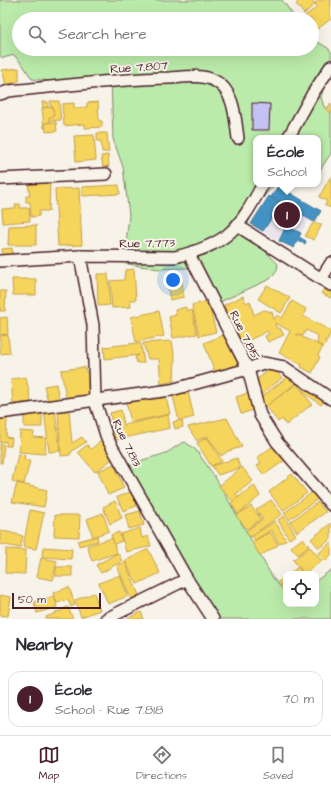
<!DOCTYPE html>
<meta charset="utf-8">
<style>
body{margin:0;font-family:"Architects Daughter",sans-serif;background:#f7f7f7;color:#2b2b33}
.controls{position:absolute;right:12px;bottom:12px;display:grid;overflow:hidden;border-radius:8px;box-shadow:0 4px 16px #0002}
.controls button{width:36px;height:36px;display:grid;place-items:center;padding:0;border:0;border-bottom:1px solid #e1e1e2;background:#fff;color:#2b2b33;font:20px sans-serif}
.scale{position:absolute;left:12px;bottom:10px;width:89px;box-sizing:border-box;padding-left:4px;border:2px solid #4a1f2b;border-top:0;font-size:11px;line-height:14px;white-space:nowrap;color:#4a1f2b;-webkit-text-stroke:3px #f7f3e8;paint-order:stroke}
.you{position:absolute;left:173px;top:280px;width:14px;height:14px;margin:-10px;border:3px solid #fff;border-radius:50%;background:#1a73e8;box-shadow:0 0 0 6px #1a73e833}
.badge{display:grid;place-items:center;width:26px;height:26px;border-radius:50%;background:#4a1f2b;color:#fff;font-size:13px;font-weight:700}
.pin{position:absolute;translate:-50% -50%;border:2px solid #fff;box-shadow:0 1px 4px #0006}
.popup{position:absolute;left:253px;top:135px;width:68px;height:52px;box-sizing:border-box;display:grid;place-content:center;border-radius:8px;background:#fff;filter:drop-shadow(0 1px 3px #0005);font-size:13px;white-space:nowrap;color:#7c7c81}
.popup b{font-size:15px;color:#2b2b33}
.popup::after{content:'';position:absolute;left:50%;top:100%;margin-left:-8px;border:8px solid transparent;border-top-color:#fff}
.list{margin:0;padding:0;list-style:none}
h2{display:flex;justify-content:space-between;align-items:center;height:52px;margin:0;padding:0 16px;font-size:17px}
h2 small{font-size:13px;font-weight:400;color:#7c7c81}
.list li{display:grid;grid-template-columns:26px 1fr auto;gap:12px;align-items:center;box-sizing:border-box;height:56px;margin:0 8px 8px;padding:0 8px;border:1px solid #e1e1e2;border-radius:12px}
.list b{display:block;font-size:15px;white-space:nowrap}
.list p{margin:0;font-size:13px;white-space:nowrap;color:#7c7c81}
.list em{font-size:13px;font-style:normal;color:#7c7c81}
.icon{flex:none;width:22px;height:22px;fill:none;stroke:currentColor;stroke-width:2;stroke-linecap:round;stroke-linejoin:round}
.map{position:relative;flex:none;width:331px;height:619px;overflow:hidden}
.search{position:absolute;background:#fff;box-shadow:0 4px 16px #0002;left:12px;right:12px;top:12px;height:44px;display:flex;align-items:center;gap:10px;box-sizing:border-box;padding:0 14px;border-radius:22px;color:#7c7c81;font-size:15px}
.sheet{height:116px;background:#fff}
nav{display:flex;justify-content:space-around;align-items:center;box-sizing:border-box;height:56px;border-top:1px solid #e1e1e2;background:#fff;font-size:11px;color:#7c7c81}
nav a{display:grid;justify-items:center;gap:2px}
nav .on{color:#4a1f2b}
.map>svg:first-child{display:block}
.built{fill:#e8e4ec}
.green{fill:#bbebaa;stroke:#82856a}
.homes{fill:#f6d55c;stroke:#c29e4d}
.schools{fill:#4393c3;stroke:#457095}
.building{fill:#c4c2f5;stroke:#4a1f2b}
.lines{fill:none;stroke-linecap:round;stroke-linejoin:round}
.minor-casing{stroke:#4a1f2b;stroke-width:14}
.minor{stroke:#f7f3e8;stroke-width:11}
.labels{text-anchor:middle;stroke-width:4;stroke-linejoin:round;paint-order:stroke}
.street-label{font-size:12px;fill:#4a1f2b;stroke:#f7f3e8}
</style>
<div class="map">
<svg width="331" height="619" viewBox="0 0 331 619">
<rect width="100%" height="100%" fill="#f7f3e8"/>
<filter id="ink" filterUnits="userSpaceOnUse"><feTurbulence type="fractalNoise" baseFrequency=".025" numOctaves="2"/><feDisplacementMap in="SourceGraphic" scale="8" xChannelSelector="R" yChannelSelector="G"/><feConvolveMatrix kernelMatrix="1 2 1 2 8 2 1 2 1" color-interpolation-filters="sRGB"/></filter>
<g filter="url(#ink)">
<path class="built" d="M278,186L321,211L314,222L309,220L301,233L299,237L306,241L305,244L297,241L294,248L279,241L251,224Z"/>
<g class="green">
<path d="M0,0H282L296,19H19V49H312V39L328,48L331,52V78L324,87L321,97L324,107L331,111V153L318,173V138H256V184H275C262,198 247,216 245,237L263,249L278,264L277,270L270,279L220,302L203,270L186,268L159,269L128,264L125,254L129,215L123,167L113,139L111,79L70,83L32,79L23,65L14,55L3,58L0,56Z"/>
<path d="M185,442L196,450L215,477L273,578L283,590H286V604H316V581L331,570V619H213L127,468C139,459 153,458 166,453C173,450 177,444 185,442Z"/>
</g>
<g class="homes">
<path d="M300,0H312L315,4L304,14L296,4Z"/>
<path d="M319,0H331L330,16L331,19L316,30L312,25V19H308L305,16L317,7L315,3Z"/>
<path d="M19,68V81L6,85L2,70Z"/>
<path d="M50,101H59L61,120L48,121L47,111L51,110Z"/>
<path d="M42,102H48V107L43,108Z"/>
<path d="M98,102L99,121H102V127L85,128V124L64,126L62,104L74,103V108L87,107V103Z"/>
<path d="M331,103V113L326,110Z"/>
<path d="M53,107L54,117H49L50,127L44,128L42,108Z"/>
<path d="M56,122L57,131L46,132L45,123Z"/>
<path d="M97,133H107L109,152H102L101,141H97Z"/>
<path d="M94,135L96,160L76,162L74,136Z"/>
<path d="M108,155L109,166L103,167L101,156Z"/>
<path d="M331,176V208L325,205L327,201L319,197Z"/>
<path d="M50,182L49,211H39V216L31,217L30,202H26V196H30L28,183Z"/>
<path d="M119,185L120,194L82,196V187Z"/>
<path d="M79,188L82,245L58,246L55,189Z"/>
<path d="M15,204H20V208H29L30,221L3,223L2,209L16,208Z"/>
<path d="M313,223L322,224L314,240L305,236Z"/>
<path d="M36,225V245H8L9,226Z"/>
<path d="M12,248L13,255H3L2,249Z"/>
<path d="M134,269L136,300H130L131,307L112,308L110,281L124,280L125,270Z"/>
<path d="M97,274H108L110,305L98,306Z"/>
<path d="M181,274L184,297L170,300L166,276Z"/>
<path d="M12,279H36V295H13Z"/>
<path d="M267,285L290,298L281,313L258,299Z"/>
<path d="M324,289L331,293V298L321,293Z"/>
<path d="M0,291H6L5,311H0Z"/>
<path d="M243,296L246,303L250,301L254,315L264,310L272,312L274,320L277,315L282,318L292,301L306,309L303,316L331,331L327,341L325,340L326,344L323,347L317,344L318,336L306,330L303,336L296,334L323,347L318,355L320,357L312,373L301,367L302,365L279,353L290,331L275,323L277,329L280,328L284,335L268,342L265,336L269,334L268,331L241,344L239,339L236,341L228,323L231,322L224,305Z"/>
<path d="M208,301L216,332L199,336L192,305Z"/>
<path d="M186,307V311L192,310L197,334L173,338L169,317L176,315L175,310Z"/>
<path d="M159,311L164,336L136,342L131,317Z"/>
<path d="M7,317L8,334L0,335V318Z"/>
<path d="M226,334L239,366L216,375L204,343Z"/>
<path d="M8,335L10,353L0,354V336Z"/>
<path d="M172,341L175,359L174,381L161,384L159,359H148L143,343Z"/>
<path d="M138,343L141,344L144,363H137L135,357L139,355L105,359L104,347Z"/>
<path d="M85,367L86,372L91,375L94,398L67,403L61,370Z"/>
<path d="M273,367L282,378L261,395L251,384Z"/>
<path d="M290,375L296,383L266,407L259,399Z"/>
<path d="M26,377L31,402L13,404L11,379Z"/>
<path d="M56,384L60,403L49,405L44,386Z"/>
<path d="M297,384L312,404L286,425L282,419L278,422L266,406Z"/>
<path d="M303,384L326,399L321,405L305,393L301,387Z"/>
<path d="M188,392L194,417L179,421L173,396Z"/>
<path d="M251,392L256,409L241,414L236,397Z"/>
<path d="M165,394L170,414L131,422L126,402Z"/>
<path d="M55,409L60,451L49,452L44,410Z"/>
<path d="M42,410V427H24V411Z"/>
<path d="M69,410L72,443L82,437L86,442L72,451L70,455L61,456L58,411Z"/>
<path d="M121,410L124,425L168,415L170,428L115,440L110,413Z"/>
<path d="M0,417L7,419L6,437L12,438L11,446H6V441L0,443Z"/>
<path d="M227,418L242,447L228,451L221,456L207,436L197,441L188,427Z"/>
<path d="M182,420L183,427L175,429L173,422Z"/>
<path d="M20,431L34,432L33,437L46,438L45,454L19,452Z"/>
<path d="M207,437L222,461L211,466L197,443Z"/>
<path d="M102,440L115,457L95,472L78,452L87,445L91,449Z"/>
<path d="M0,444L4,445L2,463H0Z"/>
<path d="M273,446L285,460L264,475L257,466L261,463L257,458Z"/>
<path d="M18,454L25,456L24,459L30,461L24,484L12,481Z"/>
<path d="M237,458L240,468L218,475L212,466Z"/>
<path d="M114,464L124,488L108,495L98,471Z"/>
<path d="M242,467L253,481L236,494L239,497L233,502L219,486Z"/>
<path d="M292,474L307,493L283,511L269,492Z"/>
<path d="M17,483L47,490L44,507L12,502Z"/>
<path d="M254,485L260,496L238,514L231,503Z"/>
<path d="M133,491L139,505L123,511L117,497Z"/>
<path d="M314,491L319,498L289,520L284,513Z"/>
<path d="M271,500L282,514L250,537L246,531L263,519L256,510Z"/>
<path d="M115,501L122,518L110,524L103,507Z"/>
<path d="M318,502L326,512L297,532L290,522Z"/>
<path d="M251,506L261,519L247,529L236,516Z"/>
<path d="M30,510L44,513L36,549L23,547Z"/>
<path d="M140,511L144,525L129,529L125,515Z"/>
<path d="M103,513L109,531L93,537L87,519Z"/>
<path d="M55,515H80L79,537L54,536Z"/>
<path d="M284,516L296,535L289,539L278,520Z"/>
<path d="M275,521L286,540L279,544L271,530L255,540L252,536Z"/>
<path d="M331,523V539L319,548L311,539Z"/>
<path d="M140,528L142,538L148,536L151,546L126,552L121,534Z"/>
<path d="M0,530L23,536L20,548L0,544Z"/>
<path d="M119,532L122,541L114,544L111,535Z"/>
<path d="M270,532L278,545L260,556L252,542Z"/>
<path d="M97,536L98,541L79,546L78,541Z"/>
<path d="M112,538L117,553L92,561L87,546Z"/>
<path d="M303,538L309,546L298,555L291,547Z"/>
<path d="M331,542V555L325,561L318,554Z"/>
<path d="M43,547L72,549L71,559L42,557Z"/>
<path d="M310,547L322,561L304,574L293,560Z"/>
<path d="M6,549L26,550L25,574L5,573Z"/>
<path d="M148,549L160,573L137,584L125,561Z"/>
<path d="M118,553L122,561L101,573L96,565Z"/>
<path d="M41,558L57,561L53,580L37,577Z"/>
<path d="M125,562L139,595L131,599L117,566Z"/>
<rect x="56" y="567" width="16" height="9"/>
<path d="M298,567L303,574H289Z"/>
<path d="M120,575L128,596L108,604L99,583Z"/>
<path d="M286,576V590L285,591L278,582Z"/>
<path d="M69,587L75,605L71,607L68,600L57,603L53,593Z"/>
<path d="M94,593L100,610L81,617L75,600Z"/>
<path d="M0,595L11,597L8,616L0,615Z"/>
<path d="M54,596L57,607L37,613L34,602Z"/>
<path d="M68,607L73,619H46V617L56,613L55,612L62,611V609Z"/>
<path d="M141,612L144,619H126Z"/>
</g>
<g class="schools">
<path d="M278,186L321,211L314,222L271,197Z"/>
<path d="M269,196L281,204L263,231L251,224Z"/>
<path d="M286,226L301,233L299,237L306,241L305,244L297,241L294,248L279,241Z"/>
</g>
<path class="building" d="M252,103L270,104L269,130H252Z"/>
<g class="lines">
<g class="minor-casing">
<g id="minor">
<path d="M0,94L9,91C63,86 116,79 170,78C185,77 202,74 215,81C235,91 235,119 238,138"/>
<path d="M288,138L313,93L331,66"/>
<path d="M0,179L106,174"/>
<path d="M238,226L331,285"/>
<path d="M189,254L248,369L260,415L277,442L331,505"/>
<path d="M80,256L93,325L95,401L107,438L187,579L213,619"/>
<path d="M0,261L80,256L175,257C228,244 238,230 263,184"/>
<path d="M321,279L331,263"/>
<path d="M0,413L171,390L248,369L263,363L284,367L331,399"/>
<path d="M106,619L187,579"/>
</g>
</g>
<use href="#minor" class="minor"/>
</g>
</g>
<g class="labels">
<g class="street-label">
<text transform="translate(139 67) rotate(-4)" y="4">Rue 7.807</text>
<text transform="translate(147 243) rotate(-1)" y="4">Rue 7.773</text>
<text transform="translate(245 335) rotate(63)" y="4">Rue 7.815</text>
<text transform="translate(127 443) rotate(64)" y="4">Rue 7.813</text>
</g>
</g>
</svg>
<div class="controls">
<button><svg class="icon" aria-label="locate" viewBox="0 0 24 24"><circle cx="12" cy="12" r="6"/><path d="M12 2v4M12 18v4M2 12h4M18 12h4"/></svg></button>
</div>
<div class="scale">50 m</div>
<div class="you"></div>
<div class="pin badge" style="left:287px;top:215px">1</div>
<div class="popup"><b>École</b>School</div>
<div class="search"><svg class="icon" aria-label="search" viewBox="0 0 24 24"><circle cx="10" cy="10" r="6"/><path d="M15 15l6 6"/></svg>Search here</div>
</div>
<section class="sheet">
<h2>Nearby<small></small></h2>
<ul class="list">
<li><span class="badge">1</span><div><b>École</b><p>School · Rue 7.818</p></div><em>70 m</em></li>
</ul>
</section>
<nav>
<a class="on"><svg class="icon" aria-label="map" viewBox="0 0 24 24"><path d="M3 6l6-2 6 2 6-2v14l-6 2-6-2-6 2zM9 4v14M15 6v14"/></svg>Map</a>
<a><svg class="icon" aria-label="directions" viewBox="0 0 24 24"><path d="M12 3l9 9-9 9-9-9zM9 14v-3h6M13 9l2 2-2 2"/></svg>Directions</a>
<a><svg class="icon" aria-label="saved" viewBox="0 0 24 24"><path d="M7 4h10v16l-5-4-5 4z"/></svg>Saved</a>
</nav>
